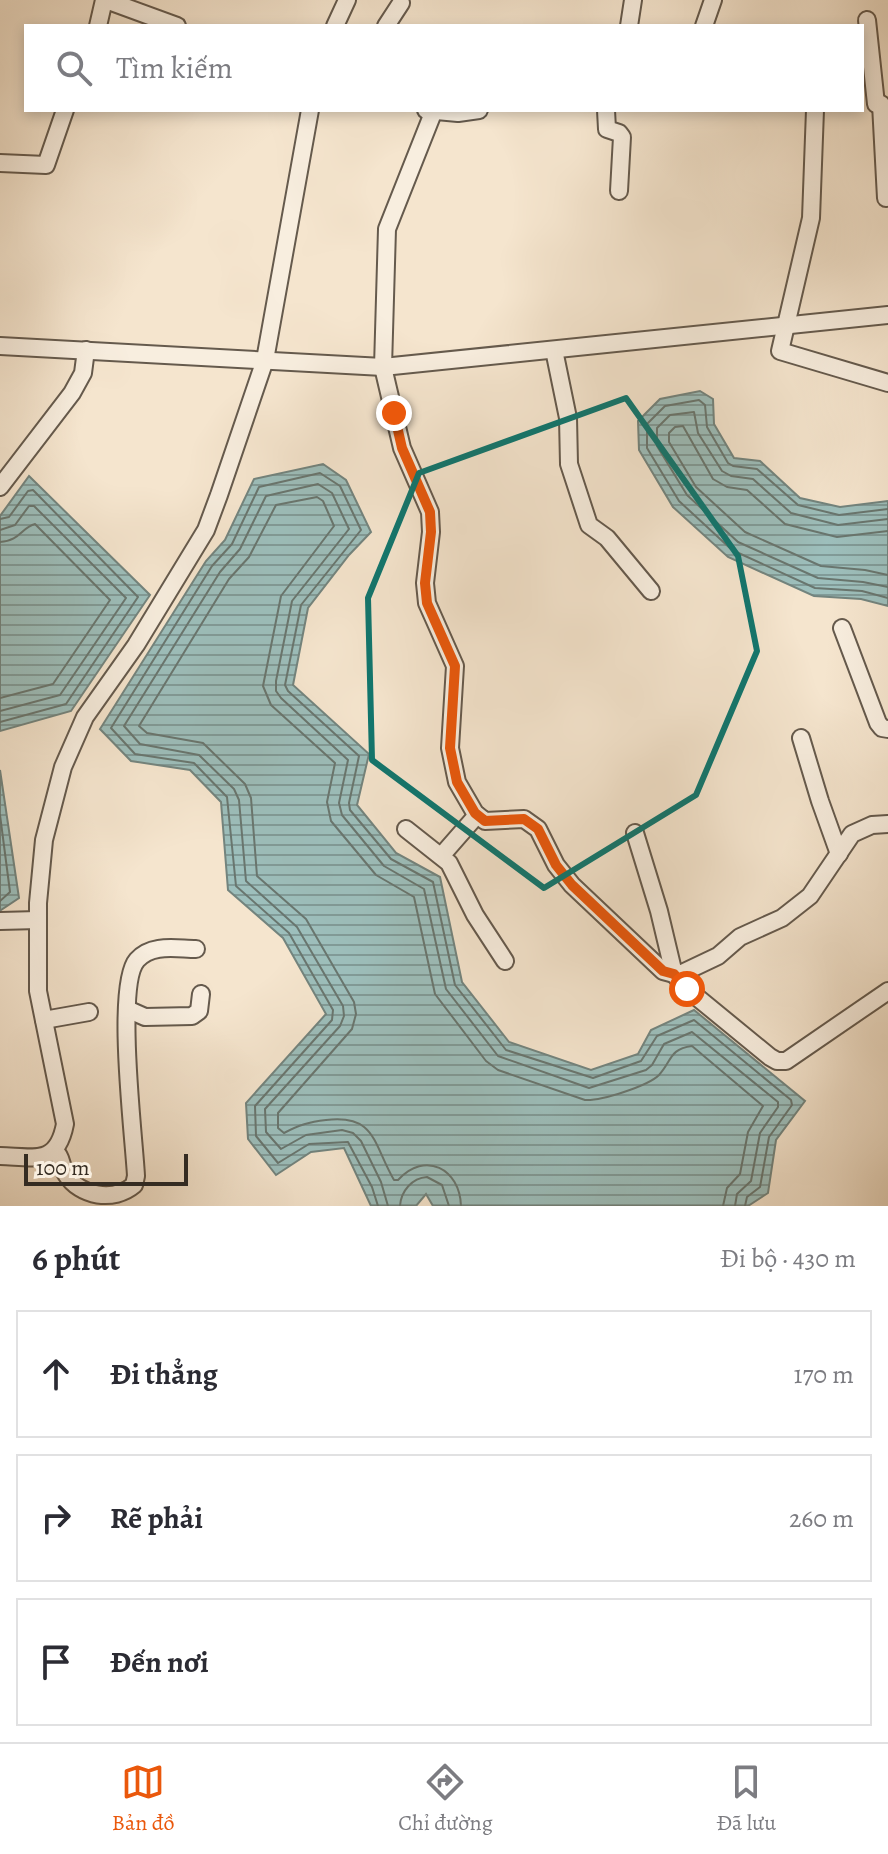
<!DOCTYPE html>
<html lang="vi">
<meta charset="utf-8">
<style>
body{margin:0;font-family:Alegreya,serif;background:#f2f2f3;color:#2b2b33}
.scale{position:absolute;left:24px;bottom:20px;width:164px;box-sizing:border-box;padding-left:8px;border:4px solid #352c22;border-top:0;font-size:22px;line-height:28px;white-space:nowrap;color:#352c22;-webkit-text-stroke:6px #f8eedf;paint-order:stroke}
.stop{position:absolute;width:24px;height:24px;margin:-18px;border:6px solid #ea580c;border-radius:50%;background:#fff}
.stop.end{background:#ea580c;border-color:#fff;box-shadow:0 2px 8px #0008}
.list{margin:0;padding:0;list-style:none}
h2{display:flex;justify-content:space-between;align-items:center;height:104px;margin:0;padding:0 32px;font-size:34px}
h2 small{font-size:26px;font-weight:400;color:#7c7c81}
.list li{display:grid;grid-template-columns:52px 1fr auto;gap:24px;align-items:center;box-sizing:border-box;height:128px;margin:0 16px 16px;padding:0 16px;border:2px solid #e1e1e2;border-radius:0px}
.list b{display:block;font-size:30px;white-space:nowrap}
.list em{font-size:26px;font-style:normal;color:#7c7c81}
.icon{flex:none;width:44px;height:44px;fill:none;stroke:currentColor;stroke-width:2;stroke-linecap:round;stroke-linejoin:round}
.map{position:relative;flex:none;width:888px;height:1206px;overflow:hidden}
.search{position:absolute;background:#fff;box-shadow:0 4px 12px #0003;left:24px;right:24px;top:24px;height:88px;display:flex;align-items:center;gap:20px;box-sizing:border-box;padding:0 28px;border-radius:0px;color:#7c7c81;font-size:30px}
.sheet{height:536px;background:#fff}
nav{display:flex;justify-content:space-around;align-items:center;box-sizing:border-box;height:112px;border-top:2px solid #e1e1e2;background:#fff;font-size:22px;color:#7c7c81}
nav a{display:grid;justify-items:center;gap:4px}
nav .on{color:#ea580c}
.map>svg:first-child{display:block}
.water{fill:url(#water-rules);stroke:#73847e;stroke-width:2}
.lines{fill:none;stroke-linecap:round;stroke-linejoin:round}
.shore{stroke:#69766f;stroke-width:2}
.minor-casing{stroke:#655a4d;stroke-width:20}
.minor{stroke:#f8eedf;stroke-width:16}
.route{stroke:#ea580c;stroke-width:10}
.marked{fill:none;stroke:#0f766e;stroke-width:6;stroke-linejoin:round}
</style>
<div class="map">
<svg width="888" height="1206" viewBox="0 0 888 1206">
<defs>
<pattern id="water-rules" width="6" height="5" patternUnits="userSpaceOnUse" patternTransform="scale(2)"><rect width="6" height="5" fill="#9dbfbc"/><path d="M0 2.5h6" fill="none" stroke="#819b98"/></pattern>
</defs>
<rect width="100%" height="100%" fill="#f5e5ce"/>
<filter id="stains"><feTurbulence type="fractalNoise" baseFrequency=".0025" numOctaves="4"/><feColorMatrix values="0 0 0 0 .2 0 0 0 0 .09 0 0 0 0 .02 0 0 0 .5 -.17"/></filter>
<radialGradient id="worn" r=".72"><stop offset=".6" stop-color="#630" stop-opacity="0"/><stop offset="1" stop-color="#630" stop-opacity=".3"/></radialGradient>
<g class="water">
<path d="M700,391L713,399L714,424L734,458L760,461L800,498L840,507L888,501V606L861,599L814,596L728,557L673,507L639,450L638,421L660,399Z"/>
<path d="M323,464L346,480L371,532L349,555L308,608L293,685L369,754L357,805L396,853L440,877L462,982L509,1042L591,1070L638,1054L651,1030L694,1010L805,1101L776,1140L768,1193L748,1206H433L426,1194L416,1206H371L344,1148L311,1152L276,1175L248,1139L246,1103L326,1014L283,938L228,890L221,802L190,770L131,761L100,729L206,561L225,540L254,479Z"/>
<path d="M29,476L150,595L71,711L0,731V516Z"/>
<path d="M0,770L19,898L1,910H0Z"/>
</g>
<g class="lines">
<g class="shore">
<path d="M888,509L839,515L798,505L757,469L733,466L728,463L707,427L705,405L699,400L665,406L647,424V448L679,501L732,550L815,588L862,591L888,598"/>
<path d="M0,519L9,517L28,491L33,490L138,597L66,704L0,722"/>
<path d="M888,519L838,525L791,513L753,479L731,476L722,471L698,433L694,412L670,415L657,428V446L687,495L738,542L818,578L863,582L888,587"/>
<path d="M0,530L15,525L29,506H34L126,598L60,695L0,711"/>
<path d="M888,531L837,537L785,524L747,490L727,487L713,479L683,426L675,427L669,433V442L696,487L745,532L821,566L865,570L888,575"/>
<path d="M0,542C20,541 22,527 35,524L110,600L53,684L0,698"/>
<path d="M0,815L10,892L0,901"/>
<path d="M378,1206L372,1187L348,1142L309,1144L278,1163L256,1136L255,1106L332,1020L333,1010L289,933L236,886L227,797L194,763L135,754L111,728L212,566L232,544L259,487L320,473L340,486L361,530L301,605L285,685L288,691L359,756L349,803L350,810L391,859L433,882L455,985L506,1050L593,1078L641,1061L657,1036L694,1020L791,1100L792,1105L769,1137L760,1187L747,1197L745,1206"/>
<path d="M388,1206L381,1182L361,1141L353,1133L342,1130L306,1135L281,1149L266,1132L265,1109L340,1026L344,1016L343,1006L297,927L246,881L239,800L234,789L199,755L140,744L124,726L220,572L240,549L266,496L318,484L332,493L349,529L292,601L276,681V691L281,698L348,760L339,803L342,815L384,866L424,889L446,989L498,1056L589,1088L646,1070L652,1065L664,1044L692,1032L778,1102V1107L760,1133L751,1181L737,1194L735,1206"/>
<path d="M400,1206C401,1191 412,1178 427,1177L442,1185L449,1206"/>
<path d="M461,1206C460,1169 425,1150 398,1180H394C373,1144 376,1114 326,1120C309,1122 299,1125 284,1133L278,1128V1113L352,1029L356,1014L354,1002L306,919L257,876L251,798L245,784L203,743L147,733L139,726L229,579L249,557L276,505L317,497L323,501L334,526L281,596L263,686L271,705L335,763L327,802L331,821L376,875L414,897L435,994L486,1061L498,1070L585,1100C601,1101 648,1086 659,1075C672,1061 669,1049 692,1046L763,1106L748,1132L740,1174L727,1188L723,1206"/>
</g>
<g class="minor-casing">
<g id="minor">
<path d="M106,0L177,26"/>
<path d="M867,20L876,104"/>
<path d="M98,26L104,0"/>
<path d="M335,26L347,0"/>
<path d="M386,26L401,3"/>
<path d="M629,26L633,0"/>
<path d="M704,26L713,0"/>
<path d="M881,104L886,198"/>
<path d="M426,110L458,113L479,110"/>
<path d="M606,110L607,129L619,133L622,137L619,191"/>
<path d="M815,110L811,218L780,351L888,383"/>
<path d="M433,113L387,229L383,367L402,448L430,512L431,532L425,583L427,603L455,666L450,748L457,782L475,813L485,821L524,819L538,829L556,865L572,885L663,971L678,975L718,956L740,937L782,918L810,896L852,834L872,825L888,824"/>
<path d="M0,163L46,165L65,110"/>
<path d="M0,346L383,367L888,315"/>
<path d="M554,350L568,418L569,464L589,525L607,538L651,591"/>
<path d="M0,487L72,393L83,373L86,350"/>
<path d="M842,628L878,723L882,728L888,729"/>
<path d="M801,738L820,801L839,854"/>
<path d="M406,829L449,863L475,915L505,961"/>
<path d="M635,833L659,911L674,974L687,989L770,1057L777,1061H786L888,991"/>
<path d="M442,855L477,815"/>
<path d="M0,921L38,920"/>
<path d="M127,1009L145,1017L192,1016L199,1011L201,994"/>
<path d="M44,1020L89,1012"/>
<path d="M55,1151C63,1158 60,1165 66,1174C80,1197 114,1202 134,1185L136,1176C134,1137 115,985 137,960C152,943 177,949 196,949"/>
<path d="M0,1156C34,1157 57,1166 65,1124L38,991V903L44,840L63,767L85,717L136,645L206,530L219,495L265,360L310,110"/>
</g>
</g>
<use href="#minor" class="minor"/>
</g>
<g class="lines">
<path class="route" d="M394,413L402,448L430,512L431,532L425,583L427,603L455,666L450,748L457,782L475,813L485,821L524,819L538,829L556,865L572,885L663,971L674,974L687,989"/>
</g>
<path class="marked" d="M626,398L738,556L757,651L696,795L544,888L372,760L368,598L419,473Z"/>
<rect width="100%" height="100%" filter="url(#stains)"/>
<rect width="100%" height="100%" fill="url(#worn)"/>
</svg>
<div class="scale">100 m</div>
<div class="stop" style="left:687px;top:989px"></div>
<div class="stop end" style="left:394px;top:413px"></div>
<div class="search"><svg class="icon" aria-label="search" viewBox="0 0 24 24"><circle cx="10" cy="10" r="6"/><path d="M15 15l6 6"/></svg>Tìm kiếm</div>
</div>
<section class="sheet">
<h2>6 phút<small>Đi bộ · 430 m</small></h2>
<ul class="list">
<li><svg class="icon" aria-label="ahead" viewBox="0 0 24 24"><path d="M12 20V5M6 11l6-6 6 6"/></svg><div><b>Đi thẳng</b></div><em>170 m</em></li>
<li><svg class="icon" aria-label="right" viewBox="0 0 24 24"><path d="M7 20v-9h11M14 6l5 5-5 5"/></svg><div><b>Rẽ phải</b></div><em>260 m</em></li>
<li><svg class="icon" aria-label="arrive" viewBox="0 0 24 24"><path d="M6 21V4h12l-3 4 3 4H6"/></svg><div><b>Đến nơi</b></div></li>
</ul>
</section>
<nav>
<a class="on"><svg class="icon" aria-label="map" viewBox="0 0 24 24"><path d="M3 6l6-2 6 2 6-2v14l-6 2-6-2-6 2zM9 4v14M15 6v14"/></svg>Bản đồ</a>
<a><svg class="icon" aria-label="directions" viewBox="0 0 24 24"><path d="M12 3l9 9-9 9-9-9zM9 14v-3h6M13 9l2 2-2 2"/></svg>Chỉ đường</a>
<a><svg class="icon" aria-label="saved" viewBox="0 0 24 24"><path d="M7 4h10v16l-5-4-5 4z"/></svg>Đã lưu</a>
</nav>
